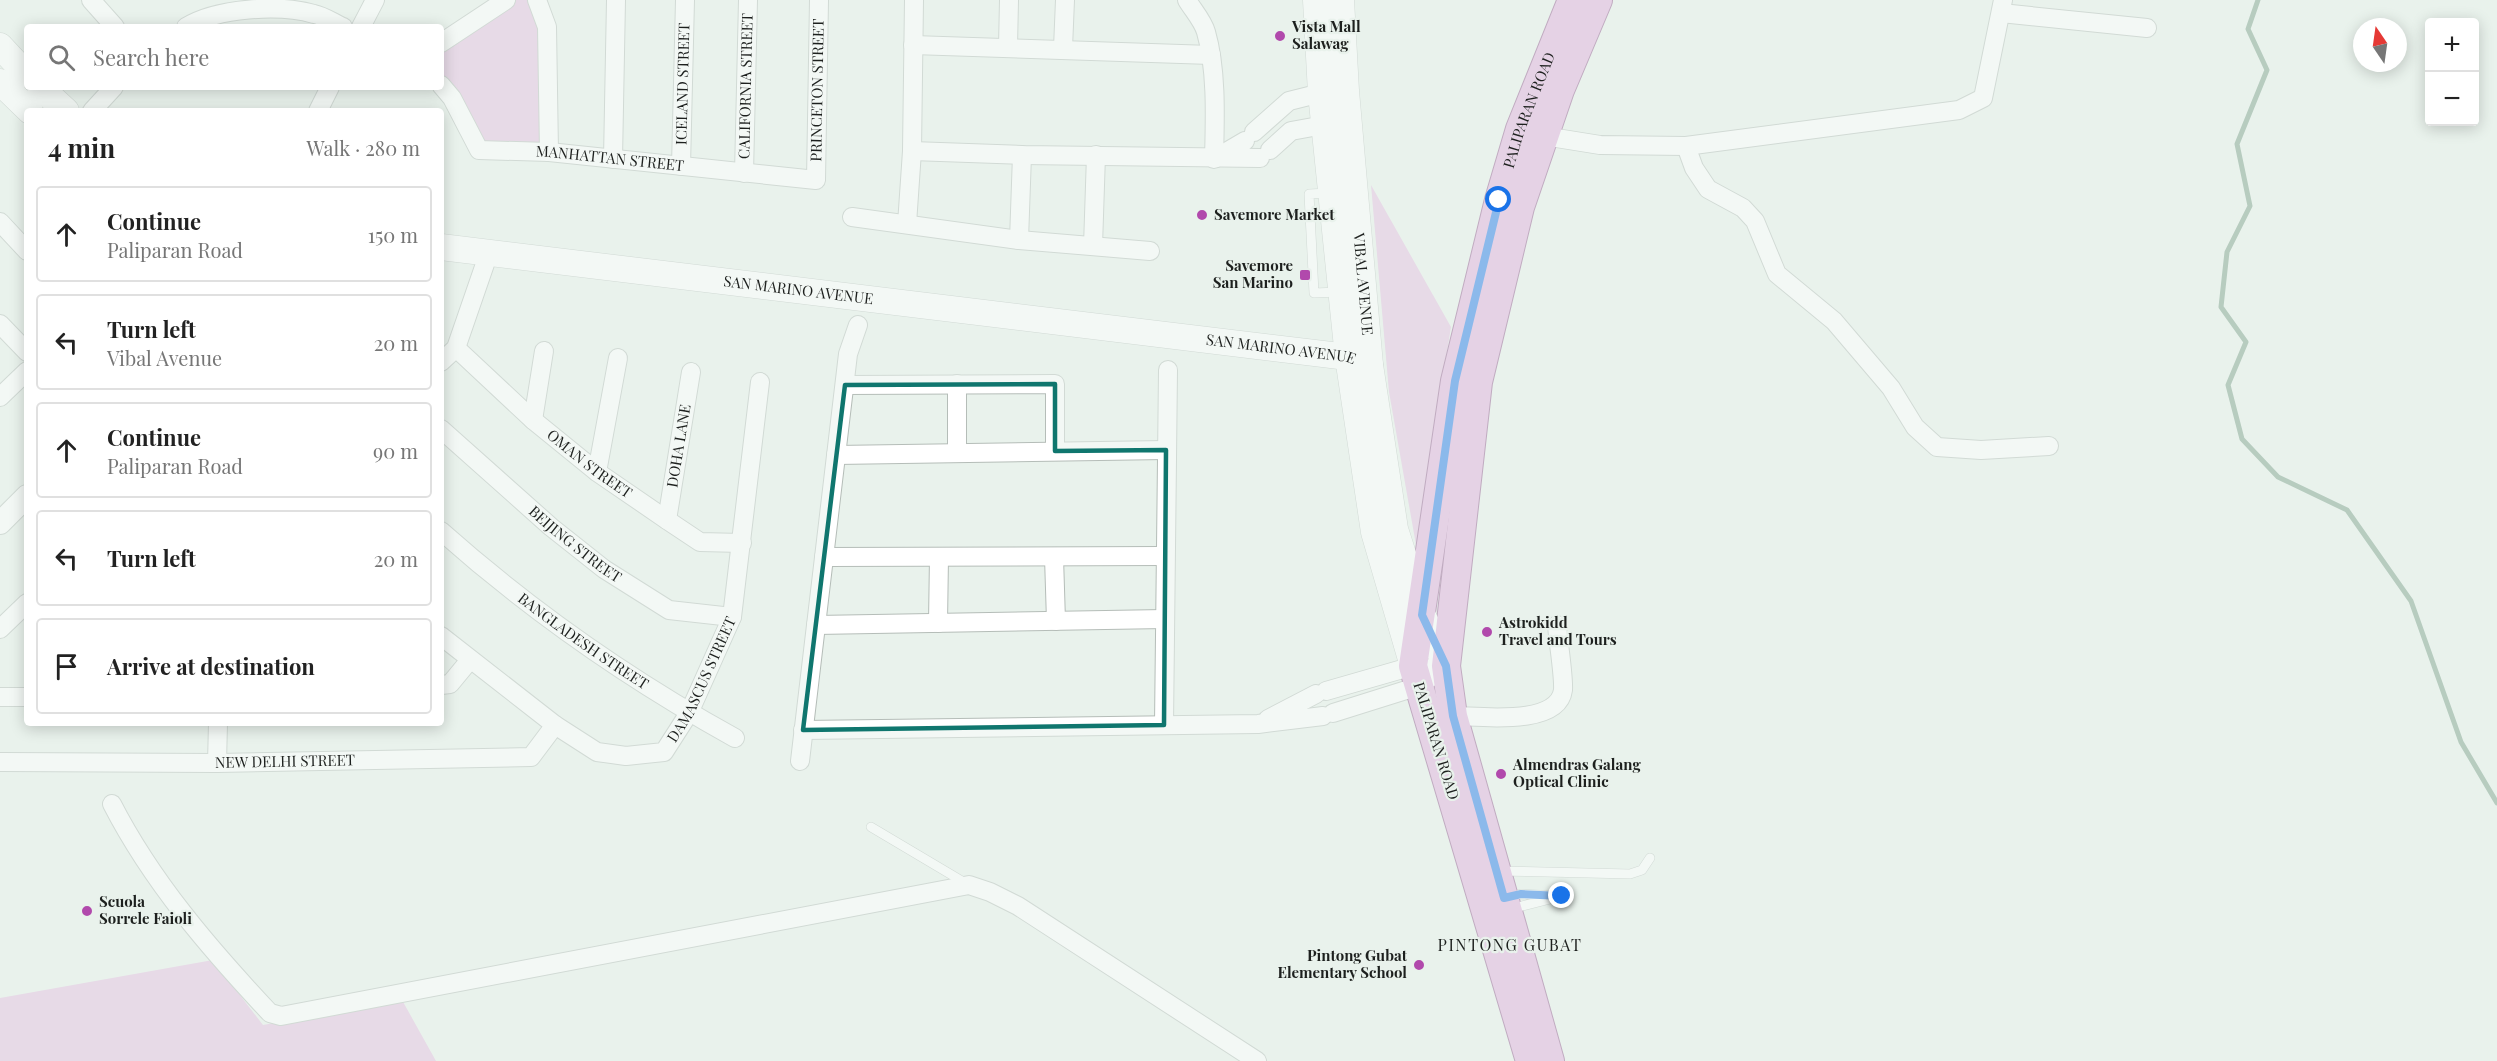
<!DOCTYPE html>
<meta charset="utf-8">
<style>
body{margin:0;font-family:"Playfair Display",serif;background:#f2f2f2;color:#222}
.controls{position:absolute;right:18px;top:18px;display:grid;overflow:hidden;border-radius:6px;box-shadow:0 3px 15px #0003}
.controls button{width:54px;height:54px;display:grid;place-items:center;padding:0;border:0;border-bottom:2px solid #e0e0e0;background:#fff;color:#222;font:30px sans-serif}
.compass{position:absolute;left:2353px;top:18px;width:54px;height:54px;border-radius:50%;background:#fff;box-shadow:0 3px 15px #0003;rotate:347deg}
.stop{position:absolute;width:18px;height:18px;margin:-14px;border:4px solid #1a73e8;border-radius:50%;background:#fff}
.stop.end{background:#1a73e8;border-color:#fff;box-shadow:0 2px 6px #0008}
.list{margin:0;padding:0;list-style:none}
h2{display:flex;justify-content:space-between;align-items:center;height:78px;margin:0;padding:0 24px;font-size:26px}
h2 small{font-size:20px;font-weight:400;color:#767676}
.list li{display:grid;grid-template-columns:39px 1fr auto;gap:18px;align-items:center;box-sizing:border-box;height:96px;margin:0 12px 12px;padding:0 12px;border:2px solid #e0e0e0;border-radius:6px}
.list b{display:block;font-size:22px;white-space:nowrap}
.list p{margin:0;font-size:20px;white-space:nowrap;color:#767676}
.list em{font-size:20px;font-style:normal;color:#767676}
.icon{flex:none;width:33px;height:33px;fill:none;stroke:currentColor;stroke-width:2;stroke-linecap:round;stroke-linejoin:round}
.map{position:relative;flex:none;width:2497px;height:1061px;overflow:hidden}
.search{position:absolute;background:#fff;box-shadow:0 3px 15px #0003;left:24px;top:24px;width:420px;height:66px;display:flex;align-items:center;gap:15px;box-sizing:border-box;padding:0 21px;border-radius:6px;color:#767676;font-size:22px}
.panel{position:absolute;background:#fff;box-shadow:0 3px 15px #0003;left:24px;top:108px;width:420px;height:618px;border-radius:6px}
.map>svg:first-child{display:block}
.green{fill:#e4bddf}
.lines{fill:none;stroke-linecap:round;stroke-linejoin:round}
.stream{stroke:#7a9d88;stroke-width:5}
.service-casing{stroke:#b5bdb8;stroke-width:10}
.minor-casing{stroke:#b5bdb8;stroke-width:20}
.tertiary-casing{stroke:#b5bdb8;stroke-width:24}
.secondary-casing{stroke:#b5bdb8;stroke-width:27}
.primary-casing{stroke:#8f568b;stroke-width:30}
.service{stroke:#fff;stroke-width:9}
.minor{stroke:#fff;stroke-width:18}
.tertiary{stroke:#fff;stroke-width:22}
.secondary{stroke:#fff;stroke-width:26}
.primary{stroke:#e0abdc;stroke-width:28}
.route{stroke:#1a73e8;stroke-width:8}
.marked{fill:none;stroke:#0f766e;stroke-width:4.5;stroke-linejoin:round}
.poi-dot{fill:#b149ac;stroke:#e9f2ec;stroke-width:2}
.labels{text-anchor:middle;stroke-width:4.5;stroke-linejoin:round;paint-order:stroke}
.poi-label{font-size:15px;font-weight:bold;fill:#1d201e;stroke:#e9f2ec;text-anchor:start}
.street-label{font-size:15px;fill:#1d201e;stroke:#e9f2ec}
.neighbourhood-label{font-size:16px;letter-spacing:1.5px;fill:#1d201e;stroke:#e9f2ec}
</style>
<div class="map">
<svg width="2497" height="1061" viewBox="0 0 2497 1061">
<rect width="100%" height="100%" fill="#e9f2ec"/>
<g class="green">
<path d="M516,0H532L541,26L543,146L485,142L441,74V49Z"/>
<path d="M1371,185L1451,327L1416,545L1389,392Z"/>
<path d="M213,960L263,1025L402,1000L436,1061H0V998Z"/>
</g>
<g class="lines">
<path class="stream" d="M2258,0L2248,29L2267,70L2237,144L2250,206L2227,252L2221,307L2246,342L2228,385L2242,439L2278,477L2347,510L2411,601L2461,742L2497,803"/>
<g class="service-casing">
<g id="service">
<path d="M1329,193L1309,194L1314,293L1339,292"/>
<path d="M871,827L967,884"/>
<path d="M1499,871L1630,874L1642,870L1650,858"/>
<path d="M1506,898L1521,894L1562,896L1510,909"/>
</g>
</g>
<g class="minor-casing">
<g id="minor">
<path d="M91,0L115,27"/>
<path d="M537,0L547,27L549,152"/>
<path d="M1187,0C1193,10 1203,21 1206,32C1217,70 1215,119 1214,159"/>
<path d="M2001,13L2147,28"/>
<path d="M186,27C217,8 279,4 314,14C324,16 334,23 343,27"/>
<path d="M361,27L375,0"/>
<path d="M441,43L506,0"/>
<path d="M913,45L1211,55"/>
<path d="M1008,47L1009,0"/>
<path d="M1063,48L1065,0"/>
<path id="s1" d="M441,85L452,98L479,150L549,152L816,180L819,0"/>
<path d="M92,111L114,87"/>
<path d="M318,111L330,87"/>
<path d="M1254,132L1289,101L1321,93"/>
<path d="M1544,136L1600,145L1686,146L1959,110L1983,98L2003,0"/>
<path d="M1686,146L1694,168L1708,189L1743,208L1755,221L1777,274L1834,321L1891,388L1915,427L1937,447L1981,450L2049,446"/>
<path d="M1270,150L1291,131L1324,125"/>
<path d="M912,151L1022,155L1260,158"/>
<path d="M1216,158L1245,141"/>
<path d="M613,159L616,0"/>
<path id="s2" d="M681,166L685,0"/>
<path id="s3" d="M744,173L748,0"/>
<path d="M852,217L1019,240L1150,251"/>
<path d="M0,222L27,251"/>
<path d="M907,224L912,151L914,0"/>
<path d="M1019,240L1022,155"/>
<path d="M1093,246L1096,155"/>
<path d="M0,324L27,352"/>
<path id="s4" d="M456,348L533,420L597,472L667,520L700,542L742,543"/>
<path d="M441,362L456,348L485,264"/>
<path d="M957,384V453"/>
<path d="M845,385L1055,384V451"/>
<path d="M0,397L27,371"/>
<path d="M533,420L544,351"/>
<path id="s5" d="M441,429L551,527L604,569L669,610L732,617"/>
<path d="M836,455L1166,450"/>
<path d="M597,472L618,358"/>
<path id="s6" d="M667,520L691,372"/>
<path id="s7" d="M441,531C531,611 630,680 735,738"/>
<path d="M824,557L1165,556"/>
<path d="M1054,557L1056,621"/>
<path d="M938,623L939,557"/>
<path d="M816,625L1165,619"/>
<path d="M0,629L27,603"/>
<path id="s8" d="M441,636L555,725L597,752L626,756L664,752L689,713L732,617L760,382"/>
<path d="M441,685L450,684L469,661"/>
<path d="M1326,691L1413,666H1423"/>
<path d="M0,697H27"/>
<path d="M1333,713L1419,686L1446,666"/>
<path d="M1453,716C1479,716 1558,727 1563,690C1564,676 1558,641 1557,625"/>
<path d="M1268,719L1316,694"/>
<path d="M1164,725L1168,370"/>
<path d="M803,730L1258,724L1323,716"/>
<path d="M800,761L848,354L858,325"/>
<path id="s9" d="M0,762L217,763L531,757L555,725"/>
<path d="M217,763L218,723"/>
<path d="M112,804C152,882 210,949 270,1013L281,1016L969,885L990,892L1018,906L1257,1061"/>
</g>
</g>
<g class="tertiary-casing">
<path id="tertiary" d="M0,523L27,496"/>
</g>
<g class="secondary-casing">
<g id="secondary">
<path d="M1316,0L1321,93L1348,357L1374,532L1413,666"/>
<path id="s10" d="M1341,0L1346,91L1370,365L1395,529L1422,614L1446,666"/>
<path d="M0,46L27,75"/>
<path d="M0,82L30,111"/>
<path d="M40,87L66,111"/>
<path id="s11" d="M441,247L1348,357L1370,365"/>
</g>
</g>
<g class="primary-casing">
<g id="primary">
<path id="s12" d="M1530,1061L1413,666L1455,381L1499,200L1520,129L1572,0"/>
<path d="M1550,1061L1453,716L1446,666L1478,382L1520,207L1560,90L1598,0"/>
</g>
</g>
<use href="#service" class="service"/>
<use href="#minor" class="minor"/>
<use href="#tertiary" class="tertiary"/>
<use href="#secondary" class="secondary"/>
<use href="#primary" class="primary"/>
</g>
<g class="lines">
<path class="route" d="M1499,200L1455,381L1422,615L1446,666L1453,716L1504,898L1521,894L1562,896"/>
</g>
<path d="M0 0H2497V1061H0ZM1055,384V451L1166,450L1164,725L803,730L845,385Z" fill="#e9f2ec" fill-opacity=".55" fill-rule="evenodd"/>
<path class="marked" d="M1055,384V451L1166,450L1164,725L803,730L845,385Z"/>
<g class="poi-dot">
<circle cx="1280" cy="36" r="6"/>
<circle cx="1202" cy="215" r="6"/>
<rect x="1299" y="269" width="12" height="12" rx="3"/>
<circle cx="1487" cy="632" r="6"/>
<circle cx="1501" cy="774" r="6"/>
<circle cx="87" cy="911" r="6"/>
<circle cx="1419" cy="965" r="6"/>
</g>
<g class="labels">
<g class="poi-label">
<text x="1292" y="32">Vista Mall<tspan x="1292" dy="17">Salawag</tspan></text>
<text x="1214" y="220">Savemore Market</text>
<text x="1293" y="271" text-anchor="end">Savemore<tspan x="1293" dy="17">San Marino</tspan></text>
<text x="1499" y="628">Astrokidd<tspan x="1499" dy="17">Travel and Tours</tspan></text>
<text x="1513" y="770">Almendras Galang<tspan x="1513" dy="17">Optical Clinic</tspan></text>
<text x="99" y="907">Scuola<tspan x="99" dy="17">Sorrele Faioli</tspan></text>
<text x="1407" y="961" text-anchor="end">Pintong Gubat<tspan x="1407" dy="17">Elementary School</tspan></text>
</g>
<g class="street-label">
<text dy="5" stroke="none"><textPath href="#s2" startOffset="82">ICELAND STREET</textPath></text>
<text dy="5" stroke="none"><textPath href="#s3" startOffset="87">CALIFORNIA STREET</textPath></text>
<text dy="5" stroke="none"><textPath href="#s1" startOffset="504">PRINCETON STREET</textPath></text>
<text dy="5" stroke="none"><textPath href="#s12" startOffset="981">PALIPARAN ROAD</textPath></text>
<text dy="5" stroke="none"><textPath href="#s1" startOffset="207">MANHATTAN STREET</textPath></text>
<text dy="5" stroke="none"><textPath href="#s10" startOffset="285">VIBAL AVENUE</textPath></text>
<text dy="5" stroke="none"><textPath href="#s11" startOffset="360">SAN MARINO AVENUE</textPath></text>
<text dy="5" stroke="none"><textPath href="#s11" startOffset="846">SAN MARINO AVENUE</textPath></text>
<text dy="5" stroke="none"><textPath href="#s6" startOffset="75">DOHA LANE</textPath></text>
<text dy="5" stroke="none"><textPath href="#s4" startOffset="177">OMAN STREET</textPath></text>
<text dy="5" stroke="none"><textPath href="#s5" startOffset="177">BEIJING STREET</textPath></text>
<text dy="5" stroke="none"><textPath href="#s7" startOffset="180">BANGLADESH STREET</textPath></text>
<text dy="5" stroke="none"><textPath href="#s8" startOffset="344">DAMASCUS STREET</textPath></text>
<text transform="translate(1436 741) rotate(73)" y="5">PALIPARAN ROAD</text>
<text dy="5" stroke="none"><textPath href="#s9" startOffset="285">NEW DELHI STREET</textPath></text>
</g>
<g class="neighbourhood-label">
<text x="1510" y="951">PINTONG GUBAT</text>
</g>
</g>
</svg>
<div class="controls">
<button>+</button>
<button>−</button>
</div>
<svg class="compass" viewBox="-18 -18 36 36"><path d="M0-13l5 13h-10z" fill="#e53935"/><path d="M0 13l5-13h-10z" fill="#767676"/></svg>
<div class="stop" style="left:1499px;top:200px"></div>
<div class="stop end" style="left:1562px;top:896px"></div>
<div class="search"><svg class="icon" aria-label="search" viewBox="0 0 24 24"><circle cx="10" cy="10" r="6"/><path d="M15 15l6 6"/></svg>Search here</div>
<section class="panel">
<h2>4 min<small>Walk · 280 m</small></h2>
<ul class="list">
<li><svg class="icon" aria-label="ahead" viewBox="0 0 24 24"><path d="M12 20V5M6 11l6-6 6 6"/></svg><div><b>Continue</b><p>Paliparan Road</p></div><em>150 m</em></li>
<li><svg class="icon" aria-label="left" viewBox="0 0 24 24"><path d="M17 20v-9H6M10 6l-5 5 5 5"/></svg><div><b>Turn left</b><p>Vibal Avenue</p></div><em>20 m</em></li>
<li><svg class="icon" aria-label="ahead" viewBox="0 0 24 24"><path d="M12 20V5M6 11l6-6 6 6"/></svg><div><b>Continue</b><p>Paliparan Road</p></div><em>90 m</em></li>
<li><svg class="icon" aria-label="left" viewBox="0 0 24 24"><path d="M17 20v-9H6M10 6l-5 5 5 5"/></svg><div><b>Turn left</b></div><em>20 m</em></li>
<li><svg class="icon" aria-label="arrive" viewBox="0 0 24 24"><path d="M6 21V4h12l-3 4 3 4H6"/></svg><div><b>Arrive at destination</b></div></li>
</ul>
</section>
</div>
